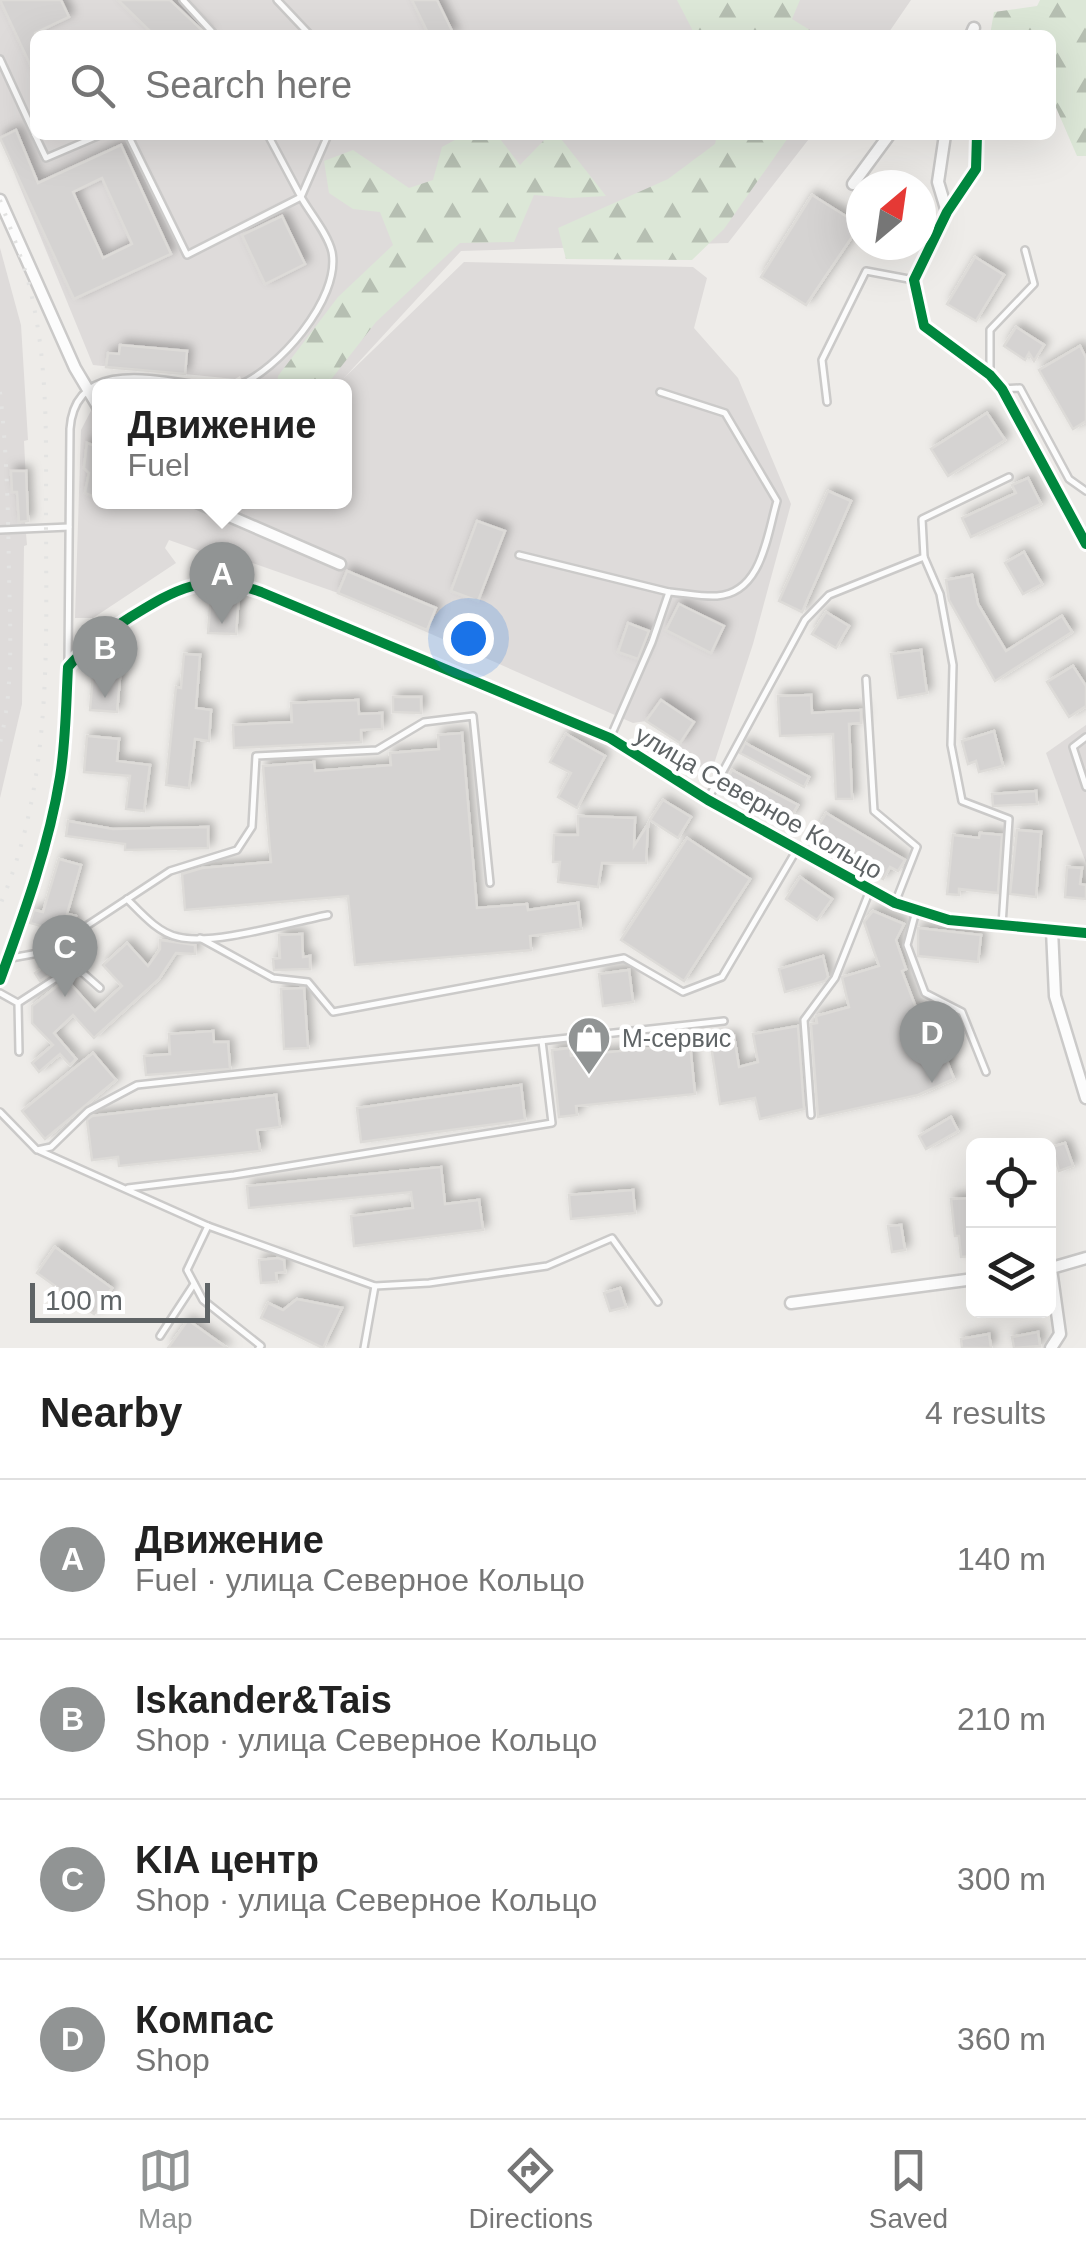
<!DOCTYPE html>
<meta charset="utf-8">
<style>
body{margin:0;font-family:Helvetica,sans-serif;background:#f6f6f6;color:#222}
.controls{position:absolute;right:30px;bottom:30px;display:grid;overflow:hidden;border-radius:15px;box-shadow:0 10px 40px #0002}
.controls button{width:90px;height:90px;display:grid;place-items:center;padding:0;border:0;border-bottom:2px solid #e0e0e0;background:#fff;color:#222;font:50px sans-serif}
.compass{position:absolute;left:846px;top:170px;width:90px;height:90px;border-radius:50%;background:#fff;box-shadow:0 10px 40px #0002;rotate:29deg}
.scale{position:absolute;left:30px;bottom:25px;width:180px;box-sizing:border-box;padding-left:10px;border:5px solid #5f6466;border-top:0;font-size:28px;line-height:35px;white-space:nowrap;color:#5f6466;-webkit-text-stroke:8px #fff;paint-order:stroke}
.you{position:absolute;left:468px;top:638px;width:35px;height:35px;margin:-25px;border:8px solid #fff;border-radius:50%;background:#1a73e8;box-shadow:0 0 0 15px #1a73e833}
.badge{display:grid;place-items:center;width:65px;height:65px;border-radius:50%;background:#919494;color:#fff;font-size:32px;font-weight:700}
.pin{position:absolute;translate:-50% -82px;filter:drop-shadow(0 2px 5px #0008)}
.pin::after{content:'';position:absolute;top:52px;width:35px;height:30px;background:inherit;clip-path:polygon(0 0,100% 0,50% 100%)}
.popup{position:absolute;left:92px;top:379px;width:260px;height:130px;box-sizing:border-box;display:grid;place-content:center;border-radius:15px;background:#fff;filter:drop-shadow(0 2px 8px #0005);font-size:32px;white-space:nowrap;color:#767676}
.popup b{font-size:38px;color:#222}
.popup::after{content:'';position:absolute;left:50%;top:100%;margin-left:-20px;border:20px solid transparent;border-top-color:#fff}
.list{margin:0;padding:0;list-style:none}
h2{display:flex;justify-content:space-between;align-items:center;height:130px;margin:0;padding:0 40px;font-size:42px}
h2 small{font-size:32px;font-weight:400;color:#767676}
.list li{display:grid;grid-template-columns:65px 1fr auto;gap:30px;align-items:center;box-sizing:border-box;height:160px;padding:0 40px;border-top:2px solid #e0e0e0}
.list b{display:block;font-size:38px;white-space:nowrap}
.list p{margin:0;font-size:32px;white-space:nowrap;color:#767676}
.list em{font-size:32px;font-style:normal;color:#767676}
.icon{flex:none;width:55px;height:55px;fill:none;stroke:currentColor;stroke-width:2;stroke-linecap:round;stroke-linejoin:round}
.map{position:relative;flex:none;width:1086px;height:1348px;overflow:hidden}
.search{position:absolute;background:#fff;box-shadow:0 10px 40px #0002;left:30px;right:30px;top:30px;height:110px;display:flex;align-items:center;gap:25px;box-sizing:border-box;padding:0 35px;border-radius:15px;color:#767676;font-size:38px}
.sheet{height:770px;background:#fff}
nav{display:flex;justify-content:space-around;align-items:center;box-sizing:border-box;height:140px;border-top:2px solid #e0e0e0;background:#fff;font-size:28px;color:#767676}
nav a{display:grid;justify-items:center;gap:5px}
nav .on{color:#919494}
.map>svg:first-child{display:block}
.industrial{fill:#dedbda}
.forest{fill:url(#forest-firs)}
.building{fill:#d5d3d2;stroke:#dddbd8;stroke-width:2.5;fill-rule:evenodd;filter:url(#shadow)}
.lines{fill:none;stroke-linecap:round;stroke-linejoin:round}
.lane-casing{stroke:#cbcac9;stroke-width:10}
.street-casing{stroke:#cbcac9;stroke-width:15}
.lane{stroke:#fcfcfc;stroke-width:5}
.street{stroke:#fcfcfc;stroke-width:10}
.rail{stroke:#e3e3e2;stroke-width:4;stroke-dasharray:2.5 12;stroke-linecap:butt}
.cycleway-casing{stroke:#fff;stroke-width:16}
.cycleway{stroke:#00873e;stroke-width:10}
.labels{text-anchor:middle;stroke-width:9;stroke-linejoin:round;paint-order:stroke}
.street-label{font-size:25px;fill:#5f6466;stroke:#fff}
.poi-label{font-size:25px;fill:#5f6466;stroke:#fff;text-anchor:start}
</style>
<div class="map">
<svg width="1086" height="1348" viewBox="0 0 1086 1348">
<defs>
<pattern id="forest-firs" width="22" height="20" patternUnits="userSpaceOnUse" patternTransform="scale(2.5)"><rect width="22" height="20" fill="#dce7d7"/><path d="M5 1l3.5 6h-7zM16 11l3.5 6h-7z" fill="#b6bfb2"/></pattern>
<filter id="shadow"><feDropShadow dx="4.5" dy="-4.5" stdDeviation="5" flood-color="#0004"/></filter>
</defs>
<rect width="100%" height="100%" fill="#eeece9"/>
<g class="industrial">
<path d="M0,0H911L887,35H35V135H812L728,243L461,251L344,378L464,262L693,267L707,278L694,328L738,378L791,504L753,644L711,773L681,756L679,743L646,721L633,723L338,593L247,561L200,551L169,540L165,548L176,563L93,618H75L81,430L95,403L100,404V502H344V386H244L240,376L235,379L93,365L0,138Z"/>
<path d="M0,248L21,325L28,440L24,441L28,521L25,522L27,545L24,546L22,704L0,798Z"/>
<path d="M1086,725V863L1046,753Z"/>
</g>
<g class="forest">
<path d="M677,0H800L792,19L818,35H695Z"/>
<path d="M1040,0H1086V156H1077L1051,96V35H990L994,12L1037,6Z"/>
<path d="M464,135H497L520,165L549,135H558L606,196L570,198L534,195L514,242L460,243L376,322L326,386H277L278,376L338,297L393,245L380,212L353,209L329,193L324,161L353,150L409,188L433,180L442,147Z"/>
<path d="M717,135H790L724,229L692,260L566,259L558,228L668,179L715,144Z"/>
</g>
<g class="building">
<path d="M0,0H61L69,17L35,33V75Z"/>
<path d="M118,0H170L207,35H154Z"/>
<path d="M412,0H437L454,35H429Z"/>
<path d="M16,130L38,183L121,145L171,254L74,299L0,138ZM102,178L132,244L103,258L73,192Z"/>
<path d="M812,195L860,225L806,305L761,277Z"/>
<path d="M282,216L305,264L265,284L242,235Z"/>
<path d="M975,257L1004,275L976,321L947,304Z"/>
<path d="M1016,327L1044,345L1034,361L1029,353L1025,360L1004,346Z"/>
<path d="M120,345L187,351L185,374L106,367L108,353L119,354Z"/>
<path d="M1080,346L1086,358V421L1073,429L1039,370Z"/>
<path d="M987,413L1005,440L948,476L931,449Z"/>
<path d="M87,443L100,448V499L85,493L89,473L84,468Z"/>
<path d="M11,471H26L28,521L19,522L17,492H12Z"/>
<path d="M1028,478L1041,504L971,537L962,518L1016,493L1012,485Z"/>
<path d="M828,491L851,501L802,612L779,601Z"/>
<path d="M477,521L505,531L478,601L451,591Z"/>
<path d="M1024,552L1042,584L1023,594L1005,563Z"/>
<path d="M347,571L436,608L427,630L338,593Z"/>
<path d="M972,575L978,604L1006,651L1062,616L1072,632L995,681L949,600L946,580Z"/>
<path d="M211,592L239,594L236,634L208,633Z"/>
<path d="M679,604L724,626L711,653L666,630Z"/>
<path d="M826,612L849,626L836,648L812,634Z"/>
<path d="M628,623L649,631L638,659L618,652Z"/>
<path d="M921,650L927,693L898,698L891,654Z"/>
<path d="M184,654L200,655L196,708L211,710L209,741L195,739L189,788L166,785L176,687L181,688Z"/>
<path d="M1073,666L1086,686V706L1069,717L1047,682Z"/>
<path d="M93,674L120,677L117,712L90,710Z"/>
<path d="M811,695L812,713L861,710V723L849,724L852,799H836L833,734L780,736L778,696Z"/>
<path d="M393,697H421V713L393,712Z"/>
<path d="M358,700L359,714L382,713V729L361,730V742L234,748L233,725L292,722L291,703Z"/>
<path d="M661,700L694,722L680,743L646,721Z"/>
<path d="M994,731L1003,766L979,772L976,761L968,764L962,741Z"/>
<path d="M462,733L477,908L527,904L528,910L578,903L581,929L530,936L531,950L355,965L348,896L185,910L182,874L202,868L271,862L263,766L314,762L315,771L391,765L390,753L439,749L438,735Z"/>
<path d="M566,734L605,756L577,808L558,797L571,773L550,762Z"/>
<path d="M87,736L119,739L117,761L150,765L144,811L126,809L130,776L84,772Z"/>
<path d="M745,743L809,777L804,787L740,753Z"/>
<path d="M732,770L798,805L791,817L726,782Z"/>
<path d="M1036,791L1037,804L993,806L992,794Z"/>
<path d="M663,800L691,817L678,838L650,820Z"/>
<path d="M826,813L905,860L898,871L890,867L883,879L812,837Z"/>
<path d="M578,816L635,818L634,846L648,824L646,863H602L598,887L558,882L560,862H553L554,835H578Z"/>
<path d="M68,821L113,829L208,827V848L125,850V844L66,836Z"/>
<path d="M1017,830L1041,832L1036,897L1010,894Z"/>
<path d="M980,833L1002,835L998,893L959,889V895L947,894L953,835L979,838Z"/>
<path d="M687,838L750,879L684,981L621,940Z"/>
<path d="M59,859L81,865L67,914L76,916L73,927L65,933L30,923L34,910L43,912Z"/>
<path d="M1067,867L1082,868L1080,884L1086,885V899L1065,897Z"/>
<path d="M800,877L832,899L817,920L786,899Z"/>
<path d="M873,911L904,924L896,940L906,969L902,971L918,1013L927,1009L954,1079L918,1095L818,1117L811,1024L817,1023L816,1016L849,1007L842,977L879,966L864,922Z"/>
<path d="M918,928L981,935L978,962L918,956Z"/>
<path d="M302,934L303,957L310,956V969L274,970L273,959L280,958L279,935Z"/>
<path d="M160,940L195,945V954L176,953L159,979L94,1038L73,1015L54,1033L76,1059L70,1065L60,1054L39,1072L32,1063L53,1045L32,1023V1006L66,979L95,1011L122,986L103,965L127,943L148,966L160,949Z"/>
<path d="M63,954L68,963L40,981L35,973Z"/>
<path d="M823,956L828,977L825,981L785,992L779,969Z"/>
<path d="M629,970L633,1002L603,1006L599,974Z"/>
<path d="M304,988L308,1048L284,1049L281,989Z"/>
<path d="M798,1026L804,1109L760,1119L755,1098L720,1104L710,1039L734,1036L739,1067L758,1062L753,1034Z"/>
<path d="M213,1031L214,1042H228L230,1069L146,1075L144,1056L170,1054L169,1034Z"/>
<path d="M690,1044L695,1094L576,1106L577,1115L559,1117L552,1050L570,1048L571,1056Z"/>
<path d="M93,1053L116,1080L45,1139L22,1111Z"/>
<path d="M521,1085L525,1120L361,1142L357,1108Z"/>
<path d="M276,1095L280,1127L257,1130L260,1151L119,1166L118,1157L92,1160L87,1120L92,1116Z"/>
<path d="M951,1117L958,1131L926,1149L919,1136Z"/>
<path d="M1065,1143L1073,1166L1059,1171L1052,1147Z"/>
<path d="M441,1167L445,1204L479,1200L483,1230L354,1246L351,1216L413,1208L411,1192L249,1208L247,1186Z"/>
<path d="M633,1190L635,1213L571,1219L569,1195Z"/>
<path d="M974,1198V1256L961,1257L959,1236H955L951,1199Z"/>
<path d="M901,1225L905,1250L892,1252L888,1226Z"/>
<path d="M55,1247L112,1288L94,1314L37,1273Z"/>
<path d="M278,1258L284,1260L285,1272L276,1273L277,1282L261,1283L259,1260Z"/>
<path d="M620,1288L626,1307L610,1311L604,1293Z"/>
<path d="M297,1299L342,1308L323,1348L261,1318L268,1303L283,1310Z"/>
<path d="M188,1320L227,1348H168Z"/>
<path d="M1038,1332L1040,1346L1014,1348L1012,1337Z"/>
<path d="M989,1334L991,1348H962L961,1339Z"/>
</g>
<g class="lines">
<g class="lane-casing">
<g id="lane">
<path d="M183,0L215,35"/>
<path d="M277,0L310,35"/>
<path d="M0,59L35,135"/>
<path d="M35,135L46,158L100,135"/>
<path d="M128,135L187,255L301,197L268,135"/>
<path d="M990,374V330L1034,284L1025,250"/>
<path d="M237,386C277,371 341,299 332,252C328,234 310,213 301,197L328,135"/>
<path d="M1002,389L1020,388L1069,479L1086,491"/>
<path d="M827,402L822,360L866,271L914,280"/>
<path d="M0,530L69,527"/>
<path d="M519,555L669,592"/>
<path d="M924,557L940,594L953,665L951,745L962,801L1009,819L1002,925"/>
<path d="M68,664L70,429C75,357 159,380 204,386"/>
<path d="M866,679L874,811L917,847L895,903"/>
<path d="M1086,737L1073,747L1086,787"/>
<path d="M610,738L652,642L669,592C684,593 702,597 717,596C762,593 767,535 777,501L725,413L660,392"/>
<path d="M709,797L805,620L829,595L924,557L922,519L1009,477"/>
<path d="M127,899C141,913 158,933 178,937C213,946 291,922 328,915"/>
<path d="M916,911L907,945L925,993L962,1012L986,1072"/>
<path d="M200,938L273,978L308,982L333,1012L624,958L683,992L722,977L796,851"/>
<path d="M11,958L33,954L65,940L170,871L237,850L252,827L256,756L377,750L424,722L473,716L490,883"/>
<path d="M0,993L18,1003L19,1052"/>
<path d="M18,1003L75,966L100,988"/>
<path d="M0,1112L37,1150L51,1147L88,1111L137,1085L724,1021"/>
<path d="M811,1115L804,1020L835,978L870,890"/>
<path d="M40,1151L208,1226L375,1286L429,1283L547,1266L612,1238L658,1302"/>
<path d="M128,1188L234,1175L552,1123L542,1041"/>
<path d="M208,1226L187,1270L203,1300L261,1346L259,1348"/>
<path d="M160,1336L194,1284"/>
<path d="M364,1348L375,1286"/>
</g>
</g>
<g class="street-casing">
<g id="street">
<path d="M971,35L974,28"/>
<path d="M945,135L938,182L947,212"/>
<path d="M977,135L976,169L947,212L914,280L924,326L990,375L1002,389L1086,544"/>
<path d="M853,184L889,135"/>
<path d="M0,200L75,368L100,410"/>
<path d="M197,502L340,564"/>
<path d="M1052,930L1055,996L1086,1098"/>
<path d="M0,980C24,914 49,846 60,777C66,740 66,704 68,667C86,646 106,633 129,618C176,589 205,571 261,592L610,738L708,800L895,903L949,920L1086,933"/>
<path d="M1048,1269L1086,1258"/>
<path d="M1051,1269L1060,1334L1051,1348"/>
<path d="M791,1303L974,1279"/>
</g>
</g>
<use href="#lane" class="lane"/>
<use href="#street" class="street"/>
<g class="rail">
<path d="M0,200C12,233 26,267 33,302C48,372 46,443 46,514C46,645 53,783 0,905"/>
<path d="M0,392C7,452 8,511 9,572C10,630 14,686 0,743"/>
</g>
<g class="cycleway-casing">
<g id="cycleway">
<path d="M977,135L976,169L947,212L914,280L924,326L990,375L1002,389L1086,544"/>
<path d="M0,980C24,914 49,846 60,777C66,740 66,704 68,667C86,646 106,633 129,618C176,589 205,571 261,592L610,738L708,800L895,903L949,920L1086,933"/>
</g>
</g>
<use href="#cycleway" class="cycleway"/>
</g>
<defs>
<g id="shop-pin" transform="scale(2.25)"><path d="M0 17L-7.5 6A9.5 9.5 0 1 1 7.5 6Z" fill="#919494" stroke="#fff"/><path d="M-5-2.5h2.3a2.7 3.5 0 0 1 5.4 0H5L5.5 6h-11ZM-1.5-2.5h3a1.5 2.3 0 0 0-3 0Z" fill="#fff"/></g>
</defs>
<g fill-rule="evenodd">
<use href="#shop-pin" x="589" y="1038"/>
</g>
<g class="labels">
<g class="street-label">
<text transform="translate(759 802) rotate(30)" y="9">улица Северное Кольцо</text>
</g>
<g class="poi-label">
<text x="622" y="1047">М-сервис</text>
</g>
</g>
</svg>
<div class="controls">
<button><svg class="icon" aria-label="locate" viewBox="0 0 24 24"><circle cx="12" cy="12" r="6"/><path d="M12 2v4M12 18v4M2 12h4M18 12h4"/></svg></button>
<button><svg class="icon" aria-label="layers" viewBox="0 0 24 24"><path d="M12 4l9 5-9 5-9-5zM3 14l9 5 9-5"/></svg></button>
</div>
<svg class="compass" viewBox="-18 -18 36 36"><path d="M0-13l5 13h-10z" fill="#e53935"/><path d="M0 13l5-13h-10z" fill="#767676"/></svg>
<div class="scale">100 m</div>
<div class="you"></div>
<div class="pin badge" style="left:222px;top:624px">A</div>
<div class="popup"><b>Движение</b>Fuel</div>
<div class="pin badge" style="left:105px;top:698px">B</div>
<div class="pin badge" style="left:65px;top:997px">C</div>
<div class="pin badge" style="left:932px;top:1083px">D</div>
<div class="search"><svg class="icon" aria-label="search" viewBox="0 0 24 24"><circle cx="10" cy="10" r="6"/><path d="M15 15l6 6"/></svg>Search here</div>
</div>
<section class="sheet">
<h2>Nearby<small>4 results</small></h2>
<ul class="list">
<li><span class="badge">A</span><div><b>Движение</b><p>Fuel · улица Северное Кольцо</p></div><em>140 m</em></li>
<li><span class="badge">B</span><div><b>Iskander&amp;Tais</b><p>Shop · улица Северное Кольцо</p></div><em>210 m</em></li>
<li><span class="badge">C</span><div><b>KIA центр</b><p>Shop · улица Северное Кольцо</p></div><em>300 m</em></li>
<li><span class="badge">D</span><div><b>Компас</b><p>Shop</p></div><em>360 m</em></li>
</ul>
</section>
<nav>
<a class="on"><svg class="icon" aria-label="map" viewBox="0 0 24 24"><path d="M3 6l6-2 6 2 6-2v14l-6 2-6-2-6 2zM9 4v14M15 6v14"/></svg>Map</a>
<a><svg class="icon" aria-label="directions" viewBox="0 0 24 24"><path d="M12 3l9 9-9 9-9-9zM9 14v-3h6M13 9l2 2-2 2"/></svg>Directions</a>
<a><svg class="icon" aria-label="saved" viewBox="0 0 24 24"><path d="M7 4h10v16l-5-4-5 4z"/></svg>Saved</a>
</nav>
